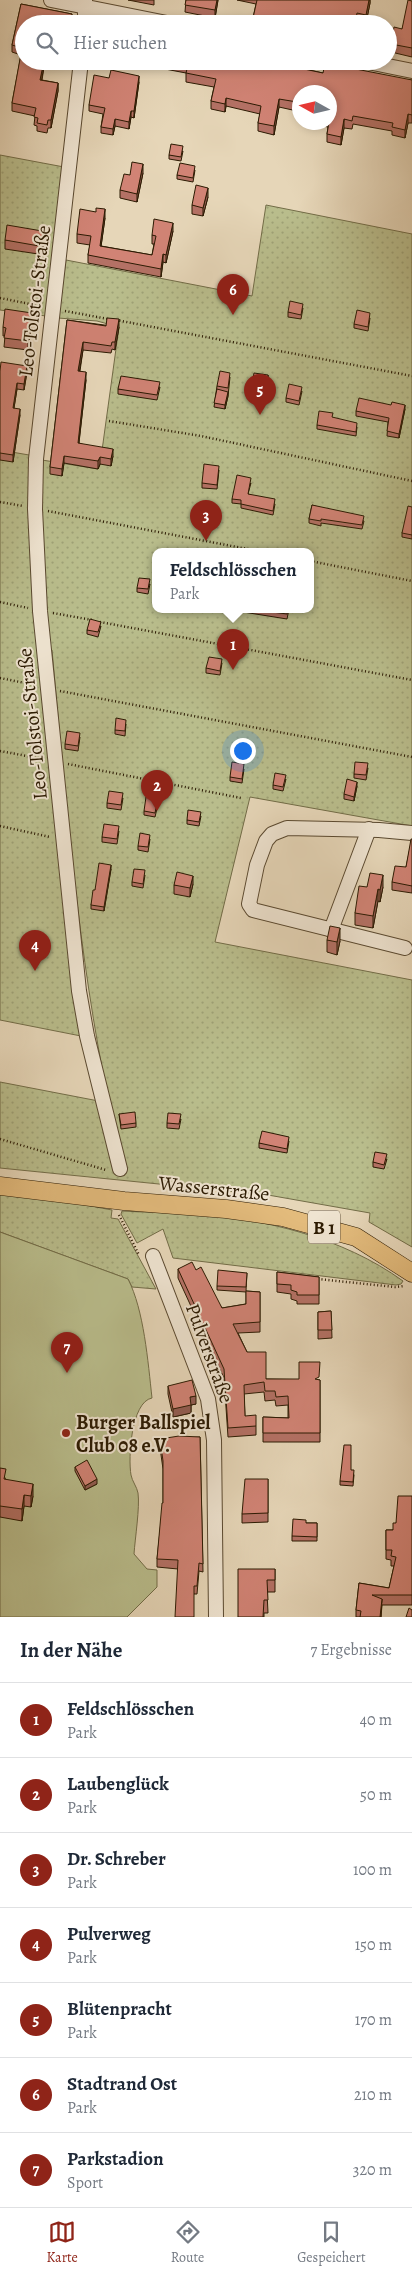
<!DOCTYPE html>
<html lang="de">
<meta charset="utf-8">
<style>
body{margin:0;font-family:Alegreya,serif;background:#f2f2f3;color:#1f2937}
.compass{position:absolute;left:292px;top:85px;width:45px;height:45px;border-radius:50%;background:#fff;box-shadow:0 2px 8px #0003;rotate:278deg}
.you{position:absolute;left:242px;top:750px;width:18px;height:18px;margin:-12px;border:4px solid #fff;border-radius:50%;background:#1a73e8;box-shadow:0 0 0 8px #1a73e833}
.badge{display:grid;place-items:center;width:32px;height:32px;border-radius:50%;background:#8f2418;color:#fff;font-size:16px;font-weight:700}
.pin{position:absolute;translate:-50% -41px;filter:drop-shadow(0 1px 2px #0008)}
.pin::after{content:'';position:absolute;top:26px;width:18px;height:15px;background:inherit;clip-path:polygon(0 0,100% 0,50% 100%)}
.popup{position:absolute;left:152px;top:548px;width:162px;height:65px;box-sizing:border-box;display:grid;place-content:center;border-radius:10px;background:#fff;filter:drop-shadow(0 1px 4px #0005);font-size:16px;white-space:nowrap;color:#747a83}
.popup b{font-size:19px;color:#1f2937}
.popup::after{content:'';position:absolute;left:50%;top:100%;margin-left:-10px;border:10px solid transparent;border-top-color:#fff}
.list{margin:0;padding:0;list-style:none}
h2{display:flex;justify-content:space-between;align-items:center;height:65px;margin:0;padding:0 20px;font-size:21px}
h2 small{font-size:16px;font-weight:400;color:#747a83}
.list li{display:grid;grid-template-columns:32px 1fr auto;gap:15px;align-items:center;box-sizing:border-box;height:75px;padding:0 20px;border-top:1px solid #e0e1e3}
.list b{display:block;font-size:19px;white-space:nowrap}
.list p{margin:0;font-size:16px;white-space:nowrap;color:#747a83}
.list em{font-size:16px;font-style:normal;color:#747a83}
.icon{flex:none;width:28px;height:28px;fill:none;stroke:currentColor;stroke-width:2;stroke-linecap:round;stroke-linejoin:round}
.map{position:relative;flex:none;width:412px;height:1617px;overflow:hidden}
.search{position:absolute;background:#fff;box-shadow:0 2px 8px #0003;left:15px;right:15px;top:15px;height:55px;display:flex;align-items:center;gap:12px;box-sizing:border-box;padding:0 18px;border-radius:28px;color:#747a83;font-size:19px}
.sheet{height:590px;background:#fff}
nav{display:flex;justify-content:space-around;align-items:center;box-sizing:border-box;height:70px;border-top:1px solid #e0e1e3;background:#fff;font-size:14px;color:#747a83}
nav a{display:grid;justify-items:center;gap:2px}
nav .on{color:#8f2418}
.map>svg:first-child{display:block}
.grass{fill:url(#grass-dots);stroke:#726c47;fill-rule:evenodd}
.pitch{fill:#b9bd8c;stroke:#726c47}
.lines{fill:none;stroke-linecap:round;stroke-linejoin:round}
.minor-casing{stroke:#5a4930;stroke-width:16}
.major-casing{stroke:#2b1a02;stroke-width:19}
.path{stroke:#2b1a02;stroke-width:2.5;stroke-dasharray:1 2.5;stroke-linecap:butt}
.minor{stroke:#efe4d1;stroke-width:14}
.major{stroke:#e3bb7c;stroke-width:18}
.wall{fill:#b47165;stroke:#2b1a02}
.shaded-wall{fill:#925c52;stroke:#2b1a02}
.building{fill:#d18375;stroke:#2b1a02}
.poi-dot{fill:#8f2418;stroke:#efe4d1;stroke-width:2}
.labels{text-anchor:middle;stroke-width:4;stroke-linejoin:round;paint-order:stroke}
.shield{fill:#efe4d1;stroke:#665740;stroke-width:1}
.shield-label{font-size:19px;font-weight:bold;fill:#2b1a02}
.street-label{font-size:20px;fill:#2b1a02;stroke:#efe4d1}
.poi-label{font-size:20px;font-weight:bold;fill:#2b1a02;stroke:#efe4d1;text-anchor:start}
</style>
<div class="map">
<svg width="412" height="1617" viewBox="0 0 412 1617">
<defs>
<pattern id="grass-dots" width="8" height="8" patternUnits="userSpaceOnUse" patternTransform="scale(1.25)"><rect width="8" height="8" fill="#b9bd8c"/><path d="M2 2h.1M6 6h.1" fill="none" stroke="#9fa277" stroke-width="1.8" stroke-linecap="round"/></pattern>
</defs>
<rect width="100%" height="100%" fill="#e6d6b8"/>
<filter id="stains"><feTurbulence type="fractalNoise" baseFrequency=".004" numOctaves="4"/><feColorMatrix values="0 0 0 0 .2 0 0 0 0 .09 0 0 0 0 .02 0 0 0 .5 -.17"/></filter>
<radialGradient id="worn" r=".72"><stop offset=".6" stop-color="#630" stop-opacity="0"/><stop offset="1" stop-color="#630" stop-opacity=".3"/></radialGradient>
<g class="grass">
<path d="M0,155L64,167L46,316L0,310Z"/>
<path d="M266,205L412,234V826L250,797L215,942L412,980V1247L369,1222L370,1213L268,1195L0,1168V1082L109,1103C78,954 66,802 52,650L39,648L81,1036L0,1020V450L29,455L42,460L98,469L100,465L119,327L97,321L58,318L66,260L252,296ZM156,551H310V609H156Z"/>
<path d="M0,1193L53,1199L112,1210L111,1218L118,1219L156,1289L132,1287L128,1279L0,1232Z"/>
<path d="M122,1211C145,1213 168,1211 191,1213C265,1219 342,1237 403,1281L401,1284L396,1285L173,1258L163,1229L137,1243L121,1214Z"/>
</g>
<path class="pitch" d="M0,1232L128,1279C144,1310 148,1362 152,1398C131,1402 128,1458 131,1475C132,1481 137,1487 138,1493C140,1507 135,1539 134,1554L147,1569L157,1570V1587L127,1617H0Z"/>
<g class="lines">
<g class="minor-casing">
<g id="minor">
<path d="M51,0L172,24"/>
<path d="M85,0V24"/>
<path d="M81,61L36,459L35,509L40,611L79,991L87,1036L120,1169"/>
<path d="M363,61L412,71"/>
<path d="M331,930L369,829"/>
<path d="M405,948L253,910L249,904L257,865L266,841L272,834L287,828L379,830L412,833"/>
<path d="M153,1256L208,1399L214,1440L216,1617"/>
</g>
</g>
<g class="major-casing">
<path id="major" d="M0,1186L124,1201L226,1209L283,1217L356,1237L412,1273"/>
</g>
<g class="path">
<path d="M0,298L40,306"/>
<path d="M65,311L108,319"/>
<path d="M116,320L412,376"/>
<path d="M109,421L201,436L412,481"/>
<path d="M0,502L23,506"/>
<path d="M48,511L258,551"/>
<path d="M310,561L412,581"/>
<path d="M0,602L28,608"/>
<path d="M53,613L92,620"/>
<path d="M100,622L412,680"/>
<path d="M0,678L35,685"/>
<path d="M60,691L412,757"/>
<path d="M0,751L43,759"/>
<path d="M68,764L241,798"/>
<path d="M0,826L50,837"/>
<path d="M0,1139L106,1170"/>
<path d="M119,1215L139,1255"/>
<path d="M318,1279L395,1287L404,1286"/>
</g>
<use href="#minor" class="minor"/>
<use href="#major" class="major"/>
</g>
<g class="wall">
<path d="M128,0H154V5Z"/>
<path d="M186,0H218L215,18L185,12Z"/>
<path d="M237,0H370V3L366,23L357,21L356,24H253V18L256,4Z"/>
<path d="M412,1V57L391,52V44L402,29Z"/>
<path d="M21,4L72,14V24H24V61H45L42,80L58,83V91L51,128H48L47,133L37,131V126L34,125L35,116L12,111V103L21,55L12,52V45Z"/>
<path d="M49,61H64L63,64Z"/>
<path d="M165,61H231L253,65L287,61L286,65L323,73L412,80V123H408L405,138L392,135V131L353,124L352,129L344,128L341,145L327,142V134L328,127L323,126V122H330V92H300V103H299L297,111L279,107L274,135L258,131V123L260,114L226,106L225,112L211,109V101L214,87L186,82V73L165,69Z"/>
<path d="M109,78L139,82L134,118L131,117L129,129L115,126L113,135L101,133V127L103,114L89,111V105Z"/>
<path d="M183,151L181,161L169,159V155Z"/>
<path d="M195,170L193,182L177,179V175Z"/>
<path d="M143,173L137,202L120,198V190Z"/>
<path d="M208,197L203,216L192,214V205Z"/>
<path d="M96,212L105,218L101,246L152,255L154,244H152V235L173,231L166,263L163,262L161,277L88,263V255L90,245L77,243V234Z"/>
<path d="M5,240L48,241L45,255L5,249Z"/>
<path d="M303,308L301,319L288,317V312Z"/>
<path d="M370,318L368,331L354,328V324Z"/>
<path d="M67,320L119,327L115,350L112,349L111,353L83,350L80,371L86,380L79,443L113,456L111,466L100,464L98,469L64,463L62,476L50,474V467Z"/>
<path d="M32,322L28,350L4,347L5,336H3V327Z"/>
<path d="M0,371L27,372L24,390L17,389L14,408L20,415L13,462L0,460Z"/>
<path d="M230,377L228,396L225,409L214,407L217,386Z"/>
<path d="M268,384L266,400L251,397V389Z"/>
<path d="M160,387L157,400L118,394V389Z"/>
<path d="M302,391L299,405L286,402V398Z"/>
<path d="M405,409L399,438L387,436L388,422L356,416V411Z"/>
<path d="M333,418L357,427L356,436L317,429V425Z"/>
<path d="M219,470L217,489L202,488V483Z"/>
<path d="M251,483L248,494L275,504L273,515L241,508V504L232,503V499Z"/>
<path d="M312,505L364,521L362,529L321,523V526L309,523V519Z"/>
<path d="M412,507V539L402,537V533Z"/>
<path d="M150,584L148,594L137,592V588Z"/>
<path d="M243,609H289L287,619L243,612Z"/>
<path d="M101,626L98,637L87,634V630Z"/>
<path d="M222,663L220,675L206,673V668Z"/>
<path d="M126,724L125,736L115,734V730Z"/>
<path d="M80,737L78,751L65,749V744Z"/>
<path d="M368,768L366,780L354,778V774Z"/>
<path d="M244,769L242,783L230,781V777Z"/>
<path d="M286,779L283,791L273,789V785Z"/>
<path d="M357,786L354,801L344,799V794Z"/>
<path d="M123,798L121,810L107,808V803Z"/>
<path d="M158,804L155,817L144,815V811Z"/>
<path d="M201,816L199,826L187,824V820Z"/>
<path d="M119,831L117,844L102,842V837Z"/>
<path d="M150,839L148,852L138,850V846Z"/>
<path d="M412,839V893L392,890V882L406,867Z"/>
<path d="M111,869L104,911L91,909V905L95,890Z"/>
<path d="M145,875L143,888L132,886V882Z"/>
<path d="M193,884L190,897L174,894V885Z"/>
<path d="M367,887H383L380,902L378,901L373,928L355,925V913Z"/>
<path d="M327,940L340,941L337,955L327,952Z"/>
<path d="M119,1114L136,1123V1127L121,1129Z"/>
<path d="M181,1119L179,1129L167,1128V1123Z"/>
<path d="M289,1141L287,1153L259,1148V1143Z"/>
<path d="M387,1159L384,1169L373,1167V1162Z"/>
<path d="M178,1269L196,1270L222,1308L246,1304V1292L217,1290V1286L247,1273L246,1291L260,1292V1332L238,1333L247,1352L266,1379L320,1380V1442H263V1417L288,1418V1405L276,1406L275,1400L265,1401L264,1392L244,1394L245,1416L256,1426V1435L228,1437L224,1378L178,1278Z"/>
<path d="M277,1272L319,1277V1304H297V1301L291,1299V1294L277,1292Z"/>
<path d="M331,1311L332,1338L318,1339V1312Z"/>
<path d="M168,1386L196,1404L191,1405V1413L173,1417L168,1394Z"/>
<path d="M200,1437L203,1572L199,1571L197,1594H194L178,1569L157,1567V1559L163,1503V1469L160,1448V1439Z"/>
<path d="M75,1467L97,1484L85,1490L75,1471Z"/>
<path d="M0,1468L6,1480L33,1496L31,1507L24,1506L22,1521L0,1517Z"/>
<path d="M351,1470L354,1475L353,1486L340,1485V1481Z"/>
<path d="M268,1479V1522L242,1523V1514Z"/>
<path d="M412,1496V1605H382L381,1617H356V1610L359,1583L389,1588L394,1566H391V1560L386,1559V1530H393L396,1523Z"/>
<path d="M306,1523H317V1541H292V1536Z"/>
<path d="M275,1569V1592H267L268,1613H264V1617H238Z"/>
</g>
<g class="shaded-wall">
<path d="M217,0H218L215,18V10Z"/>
<path d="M369,0H370V3L366,23V15Z"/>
<path d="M44,61H45L40,88V80Z"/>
<path d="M139,76V82L134,118V111Z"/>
<path d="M58,83V91L51,128V120Z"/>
<path d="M299,95V103L297,111V102Z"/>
<path d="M226,98V106L225,112V104Z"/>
<path d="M279,99V107L274,135V126Z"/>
<path d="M131,111V117L129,129V122Z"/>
<path d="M408,114V123L405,138V130Z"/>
<path d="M115,119V126L113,135V129Z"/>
<path d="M344,119V128L341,145V137Z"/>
<path d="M143,164V173L137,202V194Z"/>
<path d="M208,188V197L203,216V208Z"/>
<path d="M105,209V218L100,254V246Z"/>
<path d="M173,223V231L166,263V255Z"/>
<path d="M48,232V241L45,255V247Z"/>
<path d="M163,254V262L161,277V269Z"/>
<path d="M32,313V322L28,350V341Z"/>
<path d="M119,319V327L115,350V342Z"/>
<path d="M83,342V350L78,379V371Z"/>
<path d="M27,366V372L24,390V384Z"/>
<path d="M86,372V380L78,450V443Z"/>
<path d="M268,375V384L266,400V391Z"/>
<path d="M17,383V389L13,414V408Z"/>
<path d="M228,392V396L225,409V405Z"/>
<path d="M405,405V409L399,438V434Z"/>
<path d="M20,409V415L13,462V455Z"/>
<path d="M113,449V456L111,466V459Z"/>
<path d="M64,456V463L62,476V469Z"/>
<path d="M100,457V464L98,469V461Z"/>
<path d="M357,782V786L354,801V797Z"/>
<path d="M111,865V869L104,911V907Z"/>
<path d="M383,875V887L380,902V890Z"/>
<path d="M193,876V884L190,897V888Z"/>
<path d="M378,889V901L373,928V916Z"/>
<path d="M340,928V941L337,955V942Z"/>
<path d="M196,1396V1404L191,1405V1413L173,1417V1409L190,1397Z"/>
<path d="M97,1479V1484L85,1490V1486Z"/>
<path d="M33,1484V1496L31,1507V1496Z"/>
<path d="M24,1495V1506L22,1521V1509Z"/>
<path d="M382,1599L381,1617H380Z"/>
</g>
<g class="building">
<path d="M186,0H217L215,10L185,5Z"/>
<path d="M257,0H369L366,15L357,13L355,24H292L253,18Z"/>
<path d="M408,0L412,1V48L391,44L394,27L402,29Z"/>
<path d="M21,4L72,14L70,24H24V61H44L40,80L58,83L51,120H48L47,125L37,123L38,118L34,117L36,108L12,103L22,48L12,45Z"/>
<path d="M103,21L115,24H102Z"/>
<path d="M167,61H231L253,65L254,61H285V65L323,73L325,63L412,80V115L408,114L405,130L392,127L393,123L353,116L352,121L344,119L341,137L327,134L329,122H330V92H300V95H299L297,102L279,99L274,126L258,123L261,106L226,98L225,104L211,101L216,79L186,73L188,65Z"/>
<path d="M111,70L139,76L134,111H131L129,122L115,119L113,129L101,127L105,108L89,105L94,75L109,78Z"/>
<path d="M171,144L183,146L181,157L169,155Z"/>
<path d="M132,162L143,164L137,194L120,190L124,174L130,175Z"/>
<path d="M180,163L195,166L193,178L177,175Z"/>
<path d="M196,185L208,188L203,208L192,205Z"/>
<path d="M96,208L105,209L100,246L152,255L156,236L152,235L154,219L173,223L166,255L163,254L161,269L88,255L91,236L77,234L80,209L96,212Z"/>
<path d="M7,225L48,232L45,247L5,240Z"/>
<path d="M290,301L303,304L301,315L288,312Z"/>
<path d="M5,309L32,313L28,341L4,338L6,328L3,327Z"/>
<path d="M357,310L370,313L368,327L354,324Z"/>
<path d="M107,318L119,319L115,342H112L111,346L83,342L78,371L86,372L78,443L113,449L111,459L100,457L98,461L64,456L62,469L50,467L67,320L106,326Z"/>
<path d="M1,362L27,366L24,384L17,383L13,408L20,409L13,455L0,453V371Z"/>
<path d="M220,371L230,373L228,388L217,386Z"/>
<path d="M254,373L268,375L266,391L251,389Z"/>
<path d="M121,376L160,382L157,395L118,389Z"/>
<path d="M289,384L302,387L299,401L286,398Z"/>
<path d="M217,389L228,392L225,405L214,403Z"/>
<path d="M359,398L391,405L392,402L405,405L399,434L387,431L389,418L356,411Z"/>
<path d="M319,411L333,413L332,417L357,423L356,432L317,425Z"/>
<path d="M204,464L219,466L217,485L202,483Z"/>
<path d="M237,475L251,478L248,494L275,499L273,511L241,504V500L232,499Z"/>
<path d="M312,505L364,516L362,525L321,519V521L309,519Z"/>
<path d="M408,506L412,507V535L402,533Z"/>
<path d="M139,578L150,579L148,589L137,588Z"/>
<path d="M249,609H288L287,614Z"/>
<path d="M90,619L101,622L98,632L87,630Z"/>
<path d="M209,657L222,659L220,671L206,668Z"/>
<path d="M116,718L126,720L125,731L115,730Z"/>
<path d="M67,731L80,733L78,746L65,744Z"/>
<path d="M232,762L244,764L242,779L230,777Z"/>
<path d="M355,762L368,763L366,775L354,774Z"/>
<path d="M275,773L286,775L283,787L273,785Z"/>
<path d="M347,779L357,782L354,797L344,794Z"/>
<path d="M109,791L123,793L121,805L107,803Z"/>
<path d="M146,797L158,799L155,813L144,811Z"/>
<path d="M188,810L201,812L199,822L187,820Z"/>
<path d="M104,824L119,826L117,839L102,837Z"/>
<path d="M140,833L150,835L148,847L138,846Z"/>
<path d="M411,839H412V886L392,882L395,866L406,867Z"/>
<path d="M99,863L111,865L104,907L91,905L93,890H95Z"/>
<path d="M134,869L145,870L143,884L132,882Z"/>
<path d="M177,872L193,876L190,888L174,885Z"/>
<path d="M370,873L383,875L380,890L378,889L373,916L355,913L359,886L367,887Z"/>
<path d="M330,926L340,928L337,942L327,940Z"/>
<path d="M135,1112L136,1123L121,1125L119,1114Z"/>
<path d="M168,1113L181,1114L179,1124L167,1123Z"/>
<path d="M262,1131L289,1137L287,1149L259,1143Z"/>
<path d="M375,1152L387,1154L384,1165L373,1162Z"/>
<path d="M192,1262L196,1270L201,1267L222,1308L246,1304V1291L260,1292V1322L233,1324L247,1352H266V1379H299V1362H320L319,1377L315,1379L320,1380V1433H263V1417L289,1418L288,1396L276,1397L275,1391H265L264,1382L244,1385L245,1416L256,1415V1426L228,1428L224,1369L178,1269Z"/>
<path d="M218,1270L247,1273L246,1287L217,1286Z"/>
<path d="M277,1272L319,1277V1295H297V1292L291,1290V1285L277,1284Z"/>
<path d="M331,1311L332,1330H318V1312Z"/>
<path d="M192,1380L196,1396L190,1397L191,1405L173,1409L168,1386Z"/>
<path d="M179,1436L200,1437L203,1564L199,1563L197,1586H194V1617H175L178,1560L157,1559L162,1503H163V1461L160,1439Z"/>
<path d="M344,1445H351V1470H354L353,1482L340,1481Z"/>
<path d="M87,1460L97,1479L85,1486L75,1467Z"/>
<path d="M0,1468L6,1469L4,1479L33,1484L31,1496L24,1495L22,1509L0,1506Z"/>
<path d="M245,1479H268V1513L242,1514Z"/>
<path d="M398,1496H412V1595H372L382,1599L380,1617H360L361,1611L356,1610L359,1583L389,1588L396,1557L391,1556L392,1550H386V1530H393V1523H396Z"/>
<path d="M293,1519L306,1520V1523H317V1537L292,1536Z"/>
<path d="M238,1569H275V1580H267L268,1600H264L263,1617H238Z"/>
<path d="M409,1608L412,1610V1617H406Z"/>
</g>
<circle class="poi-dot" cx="66" cy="1433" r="5"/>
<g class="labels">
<rect class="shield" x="308" y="1210.5" width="32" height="33" rx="4"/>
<g class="shield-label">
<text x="324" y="1234">B 1</text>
</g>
<g class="street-label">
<text transform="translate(34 301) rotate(-83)" y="7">Leo-Tolstoi-Straße</text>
<text transform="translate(32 724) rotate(-96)" y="7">Leo-Tolstoi-Straße</text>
<text transform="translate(214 1188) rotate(6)" y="7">Wasserstraße</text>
<text transform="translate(210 1353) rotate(70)" y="7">Pulverstraße</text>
</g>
<g class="poi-label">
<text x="76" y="1429">Burger Ballspiel<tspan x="76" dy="23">Club 08 e.V.</tspan></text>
</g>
</g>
<rect width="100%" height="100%" filter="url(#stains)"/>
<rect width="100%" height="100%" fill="url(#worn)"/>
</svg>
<svg class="compass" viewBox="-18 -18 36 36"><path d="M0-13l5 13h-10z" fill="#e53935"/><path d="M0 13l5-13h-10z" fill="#747a83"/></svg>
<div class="you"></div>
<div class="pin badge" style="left:233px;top:670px">1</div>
<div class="popup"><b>Feldschlösschen</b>Park</div>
<div class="pin badge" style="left:157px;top:811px">2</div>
<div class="pin badge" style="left:206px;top:541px">3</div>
<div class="pin badge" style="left:35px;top:971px">4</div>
<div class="pin badge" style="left:260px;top:415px">5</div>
<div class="pin badge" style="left:233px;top:315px">6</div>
<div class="pin badge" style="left:67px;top:1373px">7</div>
<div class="search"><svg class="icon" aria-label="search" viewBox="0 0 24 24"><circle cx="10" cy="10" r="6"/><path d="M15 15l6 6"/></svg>Hier suchen</div>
</div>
<section class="sheet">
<h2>In der Nähe<small>7 Ergebnisse</small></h2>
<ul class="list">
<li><span class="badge">1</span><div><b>Feldschlösschen</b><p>Park</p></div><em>40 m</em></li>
<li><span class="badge">2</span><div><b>Laubenglück</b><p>Park</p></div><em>50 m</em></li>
<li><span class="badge">3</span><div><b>Dr. Schreber</b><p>Park</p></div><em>100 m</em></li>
<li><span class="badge">4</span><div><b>Pulverweg</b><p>Park</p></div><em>150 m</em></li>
<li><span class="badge">5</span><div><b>Blütenpracht</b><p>Park</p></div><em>170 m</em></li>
<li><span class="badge">6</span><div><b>Stadtrand Ost</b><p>Park</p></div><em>210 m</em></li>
<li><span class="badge">7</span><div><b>Parkstadion</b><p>Sport</p></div><em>320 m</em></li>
</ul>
</section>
<nav>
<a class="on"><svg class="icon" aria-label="map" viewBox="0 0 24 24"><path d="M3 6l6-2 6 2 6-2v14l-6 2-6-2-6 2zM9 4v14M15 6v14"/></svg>Karte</a>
<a><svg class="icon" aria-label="directions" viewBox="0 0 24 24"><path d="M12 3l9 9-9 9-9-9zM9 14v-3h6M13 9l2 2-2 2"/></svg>Route</a>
<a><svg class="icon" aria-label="saved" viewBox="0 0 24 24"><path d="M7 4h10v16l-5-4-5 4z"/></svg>Gespeichert</a>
</nav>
